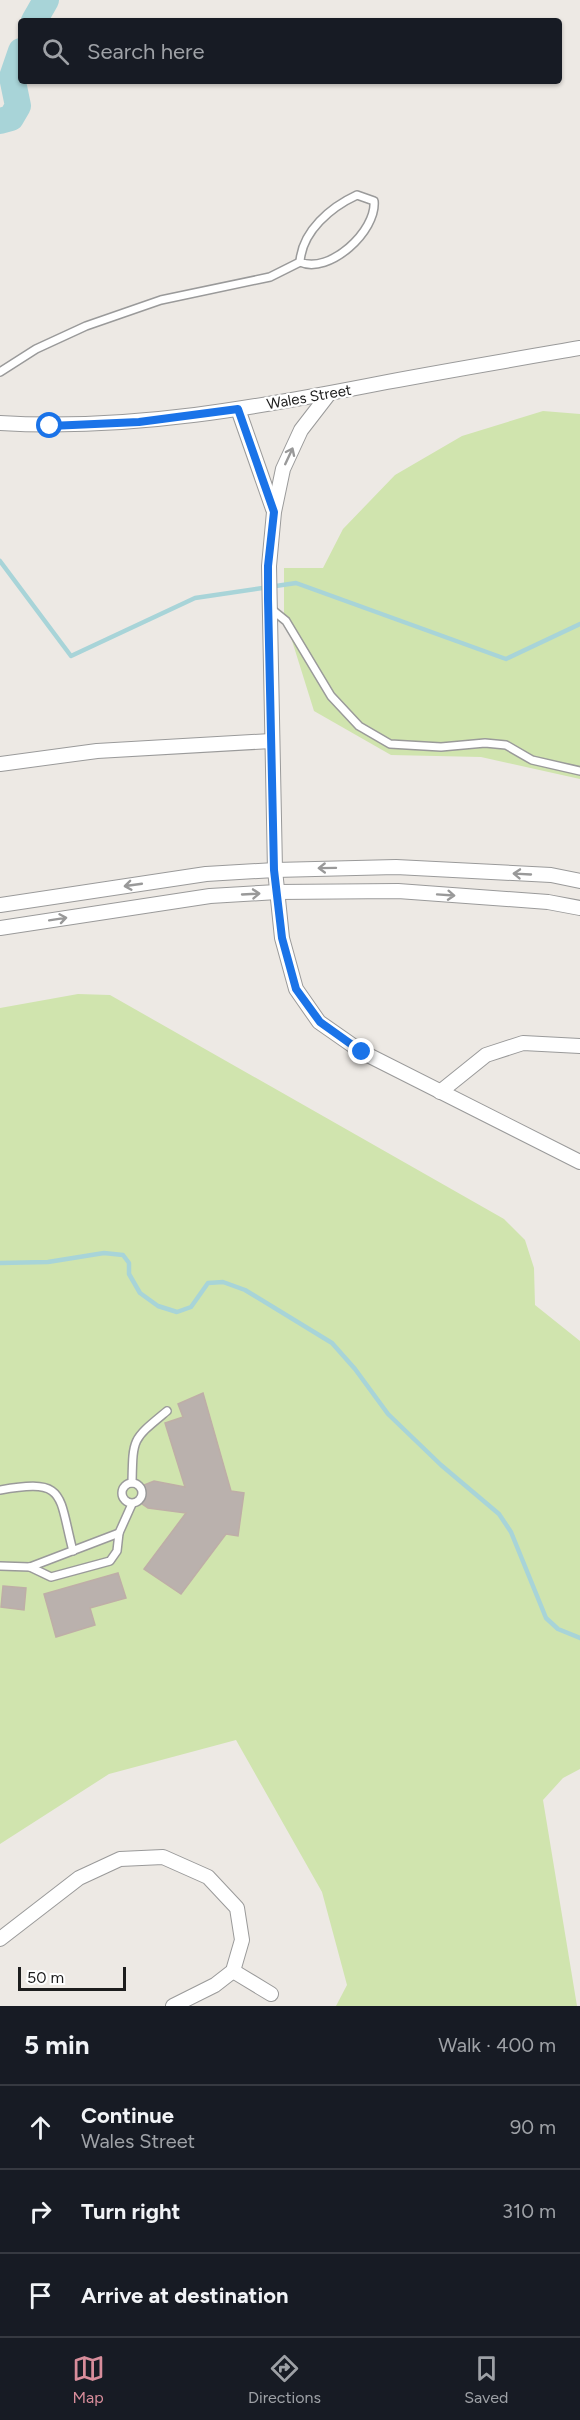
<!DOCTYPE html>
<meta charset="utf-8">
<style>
body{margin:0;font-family:Figtree,sans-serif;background:#242831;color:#f1f3f6}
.scale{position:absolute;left:18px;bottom:15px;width:108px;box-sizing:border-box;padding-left:6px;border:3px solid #1d1d1d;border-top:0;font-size:16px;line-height:21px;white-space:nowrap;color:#1d1d1d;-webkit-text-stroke:4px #fff;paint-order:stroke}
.stop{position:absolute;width:18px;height:18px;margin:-14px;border:4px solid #1a73e8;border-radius:50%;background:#fff}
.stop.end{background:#1a73e8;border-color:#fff;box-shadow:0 2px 6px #0008}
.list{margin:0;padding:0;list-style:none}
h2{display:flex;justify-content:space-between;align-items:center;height:78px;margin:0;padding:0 24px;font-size:26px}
h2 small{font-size:20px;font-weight:400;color:#9ea1a6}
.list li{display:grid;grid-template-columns:39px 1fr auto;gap:18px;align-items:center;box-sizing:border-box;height:84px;padding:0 24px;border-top:2px solid #363941}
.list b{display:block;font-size:22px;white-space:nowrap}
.list p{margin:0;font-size:20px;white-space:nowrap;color:#9ea1a6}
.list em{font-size:20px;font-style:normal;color:#9ea1a6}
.icon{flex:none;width:33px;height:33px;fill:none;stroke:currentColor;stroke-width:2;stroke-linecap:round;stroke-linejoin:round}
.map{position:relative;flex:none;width:580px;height:2006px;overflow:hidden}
.search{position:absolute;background:#171b24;box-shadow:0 2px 4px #0004;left:18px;right:18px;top:18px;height:66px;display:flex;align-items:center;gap:15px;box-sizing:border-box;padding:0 21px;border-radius:6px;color:#9ea1a6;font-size:22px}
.sheet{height:330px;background:#171b24}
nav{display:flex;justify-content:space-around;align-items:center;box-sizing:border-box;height:84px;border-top:2px solid #363941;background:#171b24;font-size:16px;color:#9ea1a6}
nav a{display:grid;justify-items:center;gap:3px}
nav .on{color:#d88d9b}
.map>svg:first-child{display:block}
.grass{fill:#d0e4ae}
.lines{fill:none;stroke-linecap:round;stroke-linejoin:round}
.stream{stroke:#a8d4d8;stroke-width:4.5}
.river{stroke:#a8d4d8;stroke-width:26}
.building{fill:#bab1ad;stroke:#beaea7;stroke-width:1.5}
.lane-casing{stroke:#9a9a9a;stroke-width:10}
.street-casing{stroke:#9a9a9a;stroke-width:16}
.lane{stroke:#fff;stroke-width:7}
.street{stroke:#fff;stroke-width:14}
.oneway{stroke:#999}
.route{stroke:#1a73e8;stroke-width:8}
.labels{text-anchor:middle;stroke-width:4.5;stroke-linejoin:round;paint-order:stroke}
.street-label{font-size:15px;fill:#1d1d1d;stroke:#fff}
</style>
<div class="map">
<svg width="580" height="2006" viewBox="0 0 580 2006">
<rect width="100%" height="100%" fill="#ede9e4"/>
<g class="grass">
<path d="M543,411L580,414V779L481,757L391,755L314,711L284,615V568H323L343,529L395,475L462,436Z"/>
<path d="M78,994L110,995L504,1219L525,1240L534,1268L535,1305L580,1341V1769L563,1778L543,1800L577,2006H336L347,1985L322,1892L236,1740L109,1774L0,1844V1008Z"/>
</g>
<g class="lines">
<g class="stream">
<path d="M0,561L71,656L195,598L296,583L506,659L580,624"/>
<path d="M0,1263L48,1262L104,1253L123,1255L129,1263V1274L140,1293L158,1306L177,1312L191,1307L208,1283L223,1282L245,1290L332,1343L355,1369L388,1414L441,1465L499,1514L511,1532L546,1618L558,1629L580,1638"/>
</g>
<g class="river">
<path d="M34,21L46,0"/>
<path d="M0,121L11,118L18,106L12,77L21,51"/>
</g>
</g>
<g class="building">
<path d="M203,1393L231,1491L244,1493L238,1536L226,1534L181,1594L144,1569L186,1513L148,1508L142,1504L144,1485L154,1481L185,1487L165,1423L183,1417L178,1404Z"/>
<path d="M118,1573L126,1598L90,1608L95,1625L56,1637L44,1594Z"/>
<path d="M3,1586L26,1588L24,1610L1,1607Z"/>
</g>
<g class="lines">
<g class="lane-casing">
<g id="lane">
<path d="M357,195L374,201C377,231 329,275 300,262C302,231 331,207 357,195Z"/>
<path d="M0,372L36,349L86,326L161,300L270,277L300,262"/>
<path d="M270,608L286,621L331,696L359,726L390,744L441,747L485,743L506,745L532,760L580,771"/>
<circle cx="132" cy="1493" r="10"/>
<path d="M132,1483C133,1437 132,1440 167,1411"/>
<path d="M0,1490C67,1478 58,1494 73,1551"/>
<path d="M0,1566L30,1567L119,1533L132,1504"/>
<path d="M30,1567L51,1577L110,1561L117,1551L119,1533"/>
</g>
</g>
<g class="street-casing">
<g id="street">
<path d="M328,395L301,430L283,469L274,512L269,566L275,870L282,938L296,989L319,1022L362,1052L580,1162"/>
<path d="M238,409L273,509"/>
<path d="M0,423C131,431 260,407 387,382C451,370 516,359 580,348"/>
<path d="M0,764L97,751L271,741"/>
<path d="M0,905L206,874L275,870L396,867L551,875L580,881"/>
<path d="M0,928L210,896L277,892L398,891L548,902L580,908"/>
<path d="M440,1092L486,1055L523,1043L580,1046"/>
<path d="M0,1939L79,1878L120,1859L163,1857L208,1877L237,1908L242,1940L233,1971L215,1985L173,2006"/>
<path d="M233,1971L271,1994"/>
</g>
</g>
<use href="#lane" class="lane"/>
<use href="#street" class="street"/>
</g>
<defs><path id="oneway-shaft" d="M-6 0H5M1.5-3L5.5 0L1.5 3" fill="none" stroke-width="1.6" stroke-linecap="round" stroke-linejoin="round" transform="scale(1.5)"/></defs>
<g class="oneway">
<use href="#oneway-shaft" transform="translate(289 456) rotate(-65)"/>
<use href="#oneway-shaft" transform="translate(327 868) rotate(179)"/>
<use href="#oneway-shaft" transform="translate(522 874) rotate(-177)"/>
<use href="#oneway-shaft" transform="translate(133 885) rotate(172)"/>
<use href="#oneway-shaft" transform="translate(251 894) rotate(-3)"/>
<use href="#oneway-shaft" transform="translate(446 895) rotate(4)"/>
<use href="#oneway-shaft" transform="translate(58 919) rotate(-9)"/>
</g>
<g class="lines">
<path class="route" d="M50,426L139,422L238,409L274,512L268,566V599L274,870L282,938L296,989L320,1022L362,1052"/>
</g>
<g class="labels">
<g class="street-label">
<text transform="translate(309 397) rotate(-10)" y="5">Wales Street</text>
</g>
</g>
</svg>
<div class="scale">50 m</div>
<div class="stop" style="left:50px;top:426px"></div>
<div class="stop end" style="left:362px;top:1052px"></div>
<div class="search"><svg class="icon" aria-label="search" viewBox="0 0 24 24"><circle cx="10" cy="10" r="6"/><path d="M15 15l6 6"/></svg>Search here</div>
</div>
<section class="sheet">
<h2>5 min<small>Walk · 400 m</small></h2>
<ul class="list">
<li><svg class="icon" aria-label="ahead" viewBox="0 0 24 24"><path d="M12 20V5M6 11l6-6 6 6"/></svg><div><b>Continue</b><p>Wales Street</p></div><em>90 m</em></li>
<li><svg class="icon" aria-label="right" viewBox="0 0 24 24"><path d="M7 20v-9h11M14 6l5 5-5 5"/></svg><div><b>Turn right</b></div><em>310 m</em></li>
<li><svg class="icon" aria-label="arrive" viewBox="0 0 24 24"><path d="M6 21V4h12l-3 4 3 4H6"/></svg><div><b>Arrive at destination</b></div></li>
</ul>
</section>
<nav>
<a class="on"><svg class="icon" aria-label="map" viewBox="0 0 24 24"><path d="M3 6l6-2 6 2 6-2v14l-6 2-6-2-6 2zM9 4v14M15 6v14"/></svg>Map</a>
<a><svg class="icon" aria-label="directions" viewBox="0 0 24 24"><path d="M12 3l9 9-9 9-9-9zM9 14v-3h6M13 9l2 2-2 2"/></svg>Directions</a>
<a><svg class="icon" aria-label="saved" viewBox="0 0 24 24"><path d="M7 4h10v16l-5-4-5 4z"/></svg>Saved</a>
</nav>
